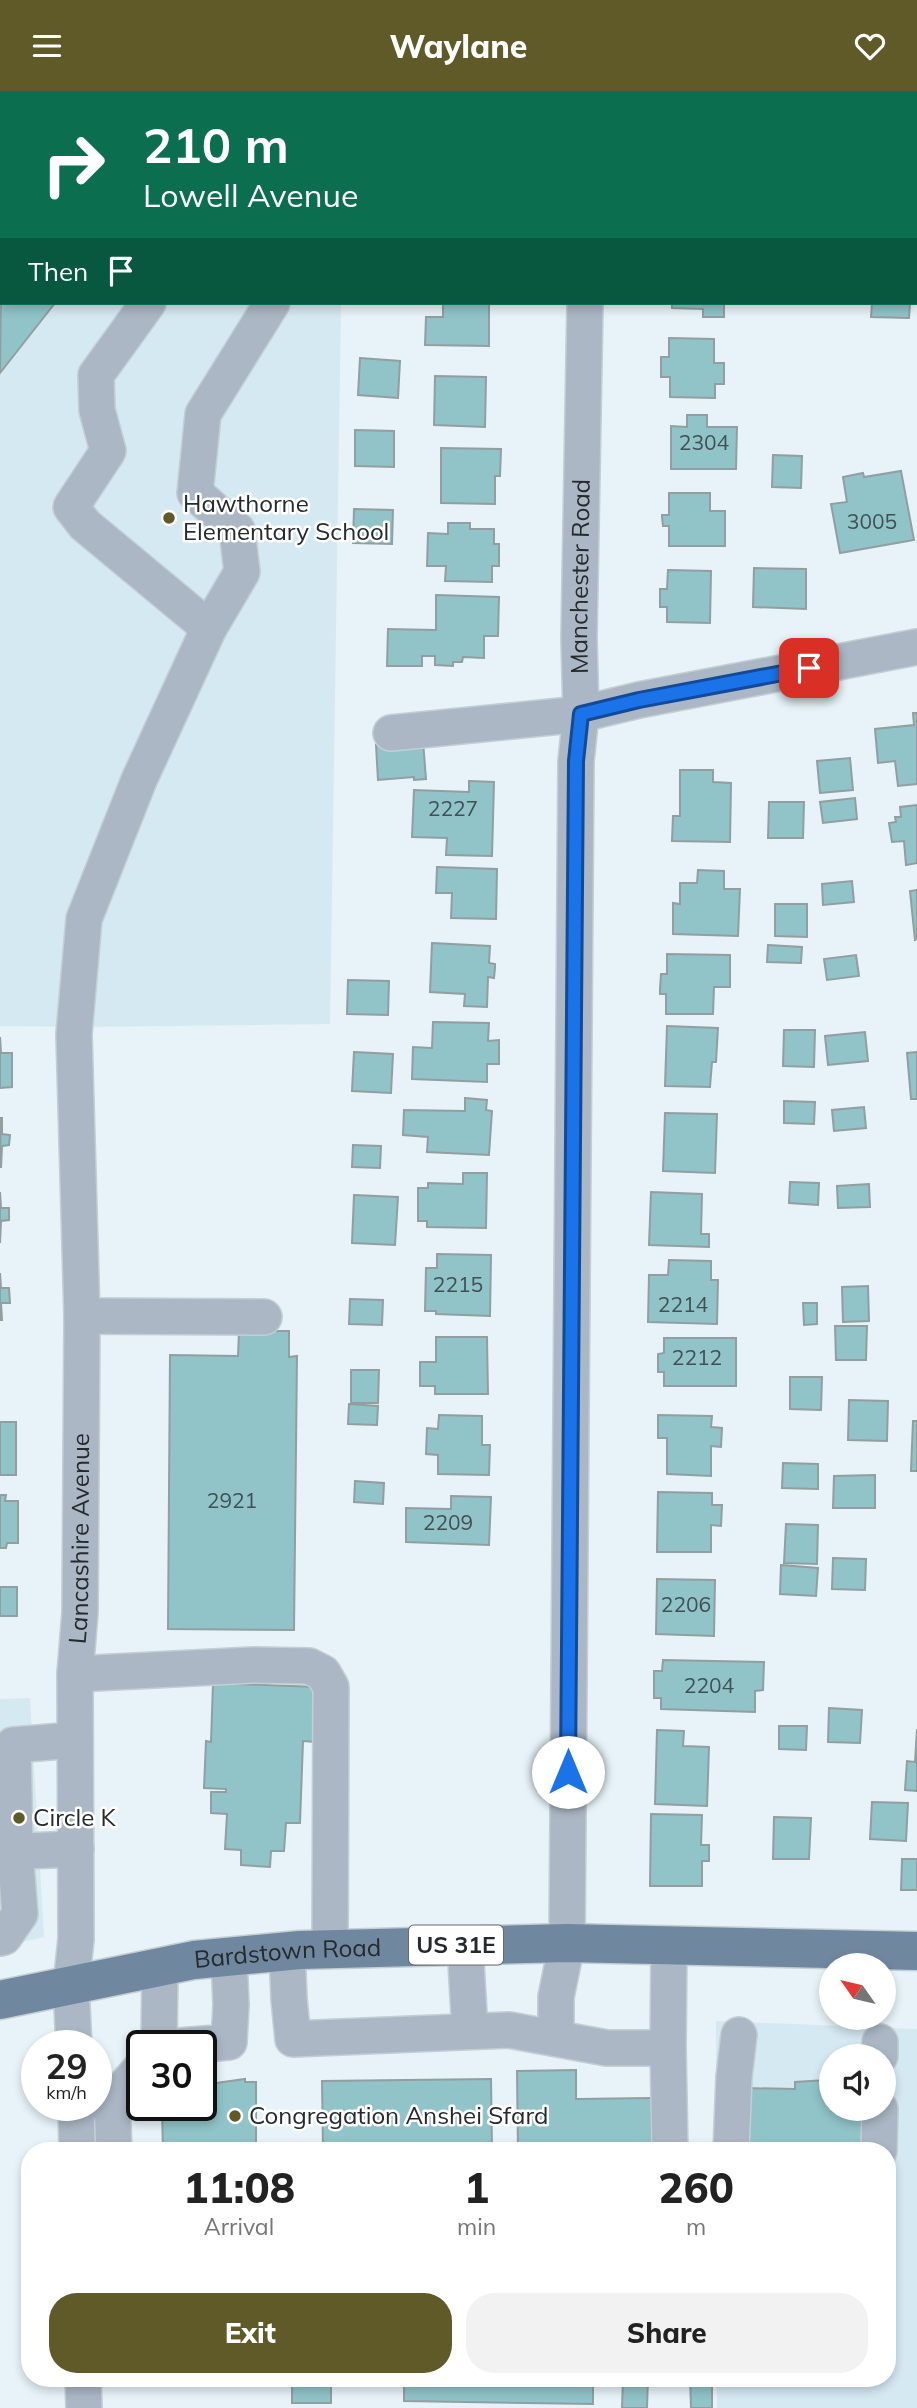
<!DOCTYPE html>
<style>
body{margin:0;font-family:Mulish,sans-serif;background:#f2f2f2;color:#222;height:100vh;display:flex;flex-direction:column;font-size:26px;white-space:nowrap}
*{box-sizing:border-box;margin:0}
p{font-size:23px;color:#767676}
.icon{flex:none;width:38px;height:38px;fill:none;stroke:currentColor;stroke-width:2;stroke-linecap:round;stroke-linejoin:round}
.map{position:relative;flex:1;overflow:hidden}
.sheet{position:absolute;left:21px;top:2051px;width:875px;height:245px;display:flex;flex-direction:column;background:#fff;border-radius:28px;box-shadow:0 4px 10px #0003}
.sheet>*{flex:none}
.banner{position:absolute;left:0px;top:0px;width:917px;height:214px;box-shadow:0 4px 10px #0003;background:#0b6e4f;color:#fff;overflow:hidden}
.needle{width:46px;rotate:304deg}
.tools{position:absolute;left:819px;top:1862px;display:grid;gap:14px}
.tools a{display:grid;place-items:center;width:77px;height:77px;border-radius:50%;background:#fff;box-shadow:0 4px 10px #0003;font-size:35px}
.speed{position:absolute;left:21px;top:1939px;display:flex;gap:14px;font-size:35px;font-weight:700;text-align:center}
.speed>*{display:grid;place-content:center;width:91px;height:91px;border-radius:50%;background:#fff;box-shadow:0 4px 10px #0003;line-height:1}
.speed small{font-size:18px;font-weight:400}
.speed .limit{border:4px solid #111;border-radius:10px;background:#fff;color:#111}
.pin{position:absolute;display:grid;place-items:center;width:60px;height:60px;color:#fff;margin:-30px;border-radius:14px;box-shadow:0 4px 10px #0006}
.me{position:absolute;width:77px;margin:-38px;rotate:0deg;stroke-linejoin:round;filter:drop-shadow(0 0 5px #0008)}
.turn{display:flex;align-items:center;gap:24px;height:147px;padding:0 28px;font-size:32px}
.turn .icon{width:91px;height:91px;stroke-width:2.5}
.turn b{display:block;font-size:49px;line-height:60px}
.then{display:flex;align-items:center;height:66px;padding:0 28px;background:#0003;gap:14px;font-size:26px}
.eta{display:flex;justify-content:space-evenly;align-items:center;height:119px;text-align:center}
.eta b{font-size:42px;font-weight:800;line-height:49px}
.cta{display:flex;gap:14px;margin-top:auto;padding:14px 28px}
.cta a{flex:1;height:80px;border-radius:28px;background:#5f5a27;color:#fff;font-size:28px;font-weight:800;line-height:80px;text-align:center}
.cta a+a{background:#f2f2f2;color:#222}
header{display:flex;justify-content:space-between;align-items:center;height:91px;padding:0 28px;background:#5f5a27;color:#fff;font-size:32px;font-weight:800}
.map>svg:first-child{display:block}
</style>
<header><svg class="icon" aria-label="menu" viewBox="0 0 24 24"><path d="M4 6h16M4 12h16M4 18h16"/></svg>Waylane<svg class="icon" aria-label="heart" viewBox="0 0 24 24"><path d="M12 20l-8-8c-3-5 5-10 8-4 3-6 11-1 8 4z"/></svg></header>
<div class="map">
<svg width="917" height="2317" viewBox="0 0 917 2317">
<rect width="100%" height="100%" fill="#e7f3f8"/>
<!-- built -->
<path fill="#d5e9f2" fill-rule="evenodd" d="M0 0H344L2 2V212H341L330 933 86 936 0 935Z
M30 1607 44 1846 0 1856V1608Z
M716 1930 917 1938V2317H717V2287H887V2060H716ZM831 1965H884V2018H831Z"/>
<!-- building -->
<path fill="#90c4c8" stroke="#929e9f" stroke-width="2" d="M101 0H283L100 2Z
M2 126V212H55L0 282Z
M443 212H489V255L425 254 426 226H443Z
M672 212H724V226H703V218L672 217Z
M872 212H910L909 227 871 226Z
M669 247 714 248V272H724V293H715V307L670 306V286H661V266H669Z
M360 267 400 270 398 307 358 304Z
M435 285 486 286 485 336 434 334Z
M687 324H707V336H737L736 378H671V335L687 336Z
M355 339 394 340V376L355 375Z
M441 357 501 358 500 385H495V413L441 412Z
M773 364 802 365 801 397 772 396Z
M901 380 914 449 840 462 831 413 847 411 843 386 863 382 864 386Z
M669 402H710V420H725V455H669V435H663L662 426V424H669Z
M354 418 393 419 392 453 353 452Z
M448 432H470V438H494V453H499V475H492V491L445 490 446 475H427L428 442 448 443Z
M754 477 806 478V518L753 516Z
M668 479 711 480 710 532 667 531V516H660V498H667Z
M436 504 499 506 498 545H484V567L463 566 462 571H453V575L435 574V565H422V575H387L388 538 436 539Z
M913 622H917V693L898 695 895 670 878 672 875 638 914 634Z
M423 650 426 688 414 689V686L378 689 376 654Z
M850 667 853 699 820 702 817 670Z
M680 679H713V691L731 692 730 751 672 750 673 725H680Z
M469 690 494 691 492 765 446 764 447 747 412 746 414 699 469 701Z
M855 707 857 728 823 732 820 711Z
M769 711H804L803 747H768Z
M917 714V772L906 774 904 750 892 751 889 732 896 731 895 726H901L900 716Z
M437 776 497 778 496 828 451 827 452 802H436Z
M698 779 724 780V798H740L738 845 673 843V812L680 813V792H697Z
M852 790 854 811 823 814 822 793Z
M917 799V848L915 849 910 800Z
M775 813H807V846L775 845Z
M432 852 490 855 489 872 495 873V877L494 887 488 886 487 916 464 915 465 903 430 901Z
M768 854 802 856 801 872 767 871Z
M667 863 730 864V896H714L713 923H666V903H660V898L661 883H667Z
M856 864 859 885 827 889 824 868Z
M348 889 389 890 388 924 347 923Z
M433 931 489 932 488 950 499 949V973H487V991L412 988 413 956 432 957Z
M667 935 718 937 716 971H712L710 996 665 995Z
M784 939H815L814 976 783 975Z
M865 941 868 970 828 974 825 945Z
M0 946 1 962H12V996L0 997Z
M354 961 393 963 391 1002 352 1000Z
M917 961V1008H911L907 962Z
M465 1007 487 1009 486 1019 492 1020 489 1064 427 1061 428 1046 403 1044 404 1019 465 1020Z
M784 1010 815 1011 814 1033 784 1032Z
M864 1016 866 1037 834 1040 832 1019Z
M665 1022 717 1023 715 1082 663 1080Z
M0 1027H2V1043L10 1044 9 1054 2 1055 1 1077Z
M353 1054 381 1055 380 1077 352 1076Z
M463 1082H487L486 1137 427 1136V1130H418V1097H428V1092L463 1093Z
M790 1091 819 1092 818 1114 789 1112Z
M869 1093 870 1116 838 1117 837 1095Z
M0 1101 1 1117H9V1129L1 1130 0 1152Z
M651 1101 702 1103 701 1143H709V1156L649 1154Z
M354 1104 398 1106 395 1154 352 1152Z
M437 1163 491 1164 490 1225 436 1223V1220H425L426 1177H437Z
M669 1169 711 1170V1189H718L717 1233 648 1231 649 1184H668Z
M0 1182 1 1197H9L10 1212H1L2 1229H0Z
M868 1195 869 1230 843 1231 842 1196Z
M350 1208 383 1209 382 1234 349 1233Z
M803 1212H817V1233L804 1234Z
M835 1235H867L866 1269H836Z
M239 1240H289V1266L297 1265 294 1539 168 1538 170 1264 238 1265Z
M436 1246H487L488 1303H435V1295H420V1271H436Z
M664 1247H736V1295H664V1281H658V1263L664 1262Z
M351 1279H379L378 1312H351Z
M790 1286H822L821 1319 790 1318Z
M849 1309 888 1310 887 1350 848 1349Z
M349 1313 378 1315 377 1334 348 1333Z
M439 1324 482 1325V1354H490L489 1384 438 1383V1364L426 1363 427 1337 438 1338Z
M658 1324 712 1325 711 1336 722 1337 721 1356 711 1355V1385L667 1383V1347H658Z
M913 1330H917V1380H911Z
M0 1331H16V1384H0Z
M783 1372 818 1373V1398L782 1397Z
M875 1384V1417H833L834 1385Z
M355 1390 384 1392 383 1413 354 1411Z
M658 1401 712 1402V1414H722L721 1435 711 1434V1461H657Z
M0 1404H6L5 1410H18V1452H7L6 1457H0Z
M451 1405 491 1406 489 1454 406 1451V1417L451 1418Z
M786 1433 818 1434 817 1473 784 1472Z
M833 1467 866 1468 865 1499 832 1498Z
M781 1474 818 1477 816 1505 780 1503Z
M657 1488 715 1489 714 1545 656 1543Z
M0 1496H17V1525H0Z
M663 1569 764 1571 763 1599 755 1600V1621L661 1618V1607H654V1580H662Z
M213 1592 317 1596 315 1651 303 1650 300 1732H286L284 1760H271L270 1776 241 1774V1759L225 1758 227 1723 211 1722V1701H226V1698L204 1697 206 1650 211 1651Z
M829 1617 862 1619 860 1652 828 1651Z
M779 1635H807L806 1659 779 1658Z
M917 1638V1700L905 1699 907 1670 915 1671Z
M657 1639 684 1640 683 1655 709 1656 707 1715 655 1713Z
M872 1711 908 1712 906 1750 870 1748Z
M651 1723 702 1724 701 1754H709V1770H702V1795H650Z
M774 1726 811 1727 809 1768H773Z
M902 1768H917V1799H901Z
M576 1979V2008L651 2007 652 2060H518L517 1980Z
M245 1988V1991H256V2060H163L162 2018 164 2014H201V1994Z
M491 1988 492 2060H323L322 1990Z
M827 1989 831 1990V2018H866L867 2060H735L744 1997 795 1998V1991Z
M292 2287H331V2312H292Z
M404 2287H593V2313L404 2310Z
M623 2287H648L647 2317H622Z
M690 2287H712V2317H691Z"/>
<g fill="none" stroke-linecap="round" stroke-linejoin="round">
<!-- minor casing -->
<g stroke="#c4cfd3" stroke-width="38">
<g id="minor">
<path d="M300 0 301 2"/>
<path d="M588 2V0"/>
<path d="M148 212 96 284 97 319 108 360 71 416 85 434 209 537"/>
<path d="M391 642 581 623 639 609 917 556"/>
<path d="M82 1225 264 1226"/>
<path d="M75 1583 253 1574 309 1575 323 1582 331 1596 330 1858"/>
<path d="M0 1761 76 1758"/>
<path d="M0 1847 4 1846 20 1823 15 1761 13 1654 75 1649"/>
<path d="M465 1854 470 1940"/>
<path d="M287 1860 289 1908 293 1948 509 1939 607 1957H668L669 1855"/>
<path id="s1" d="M556 1947V1906L567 1852 576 670 581 623 579 547 585 212"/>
<path id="s2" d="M74 1955 71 1895 76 1848 75 1583 80 1521 82 1225 74 943 84 828 139 689 209 537 242 481 237 439 195 402 203 323 272 212"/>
<path d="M159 1955 160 1876"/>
<path d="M179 1955 229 1951 231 1914 229 1866"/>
<path d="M668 1957 670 2060"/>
<path d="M880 1965V1951"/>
<path d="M96 2010H112L142 1976"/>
<path d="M112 2010 114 2060"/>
<path d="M76 2014 77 2060"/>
<path d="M731 2060 734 1986 739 1944"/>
<path d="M879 2060 880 2018"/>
<path d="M83 2287 84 2317"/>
</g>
</g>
<!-- major casing -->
<g stroke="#c4cfd3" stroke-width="41">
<g id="major">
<path id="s3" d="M0 1909 194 1869 300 1859 567 1852 917 1860"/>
</g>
</g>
<!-- minor -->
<use href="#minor" stroke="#abb7c5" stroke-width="35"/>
<!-- major -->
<use href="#major" stroke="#7087a0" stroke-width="38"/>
</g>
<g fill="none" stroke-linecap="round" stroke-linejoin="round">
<!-- route casing -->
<g stroke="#114b97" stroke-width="18">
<path id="route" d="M568 1681 576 670 581 623 639 609 809 577"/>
</g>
<!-- route -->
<use href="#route" stroke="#1a73e8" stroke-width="12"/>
</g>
<!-- markers -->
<g fill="#5f5a27" stroke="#fff" stroke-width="2.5">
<circle cx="169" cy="427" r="7"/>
<circle cx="19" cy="1727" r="7"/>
<circle cx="235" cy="2025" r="7"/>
</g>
<g text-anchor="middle" stroke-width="5" stroke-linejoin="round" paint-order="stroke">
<!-- number labels -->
<g font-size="21" fill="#405053">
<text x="704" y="359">2304</text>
<text x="872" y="438">3005</text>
<text x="453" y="725">2227</text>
<text x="458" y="1201">2215</text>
<text x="683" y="1221">2214</text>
<text x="697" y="1274">2212</text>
<text x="232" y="1417">2921</text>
<text x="448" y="1439">2209</text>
<text x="686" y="1521">2206</text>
<text x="709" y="1602">2204</text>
</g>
<!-- shield labels -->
<rect fill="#fff" stroke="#666a6b" stroke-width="2" x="409" y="1834.5" width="94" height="39" rx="5"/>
<g font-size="23" font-weight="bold" fill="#252a2c">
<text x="456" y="1862">US 31E</text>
</g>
<!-- poi labels -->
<g font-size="24" fill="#252a2c" stroke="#fff" text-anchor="start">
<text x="183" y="421">Hawthorne<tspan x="183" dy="28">Elementary School</tspan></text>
<text x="33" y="1735">Circle K</text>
<text x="249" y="2033">Congregation Anshei Sfard</text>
</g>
<!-- street labels -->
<g font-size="24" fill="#252a2c" stroke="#fff">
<text dy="8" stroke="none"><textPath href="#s1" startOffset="1463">Manchester Road</textPath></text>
<text dy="8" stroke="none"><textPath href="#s2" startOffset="508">Lancashire Avenue</textPath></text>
<text dy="8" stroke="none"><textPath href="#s3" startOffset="292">Bardstown Road</textPath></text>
</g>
</g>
</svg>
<div class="tools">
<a><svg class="needle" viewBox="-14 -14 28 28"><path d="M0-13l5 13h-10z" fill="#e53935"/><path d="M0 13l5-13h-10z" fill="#767676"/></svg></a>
<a><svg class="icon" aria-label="sound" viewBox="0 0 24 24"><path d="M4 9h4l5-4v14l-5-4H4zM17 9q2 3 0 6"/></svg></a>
</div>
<div class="speed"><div>29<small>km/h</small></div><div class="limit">30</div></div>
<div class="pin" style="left:809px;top:577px;background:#d93025"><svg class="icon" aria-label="arrive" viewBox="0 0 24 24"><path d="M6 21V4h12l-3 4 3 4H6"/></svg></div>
<svg class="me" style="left:568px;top:1681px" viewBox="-20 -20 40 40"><circle r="19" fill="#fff"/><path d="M0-13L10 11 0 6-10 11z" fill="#1a73e8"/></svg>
<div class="banner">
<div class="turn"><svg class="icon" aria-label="right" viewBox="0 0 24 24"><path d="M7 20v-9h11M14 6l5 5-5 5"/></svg><div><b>210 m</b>Lowell Avenue</div></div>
<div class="then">Then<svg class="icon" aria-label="arrive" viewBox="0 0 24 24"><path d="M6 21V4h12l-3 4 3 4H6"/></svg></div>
</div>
<section class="sheet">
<div class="eta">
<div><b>11:08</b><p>Arrival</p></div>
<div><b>1</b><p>min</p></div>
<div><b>260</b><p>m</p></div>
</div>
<div class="cta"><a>Exit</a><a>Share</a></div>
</section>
</div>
